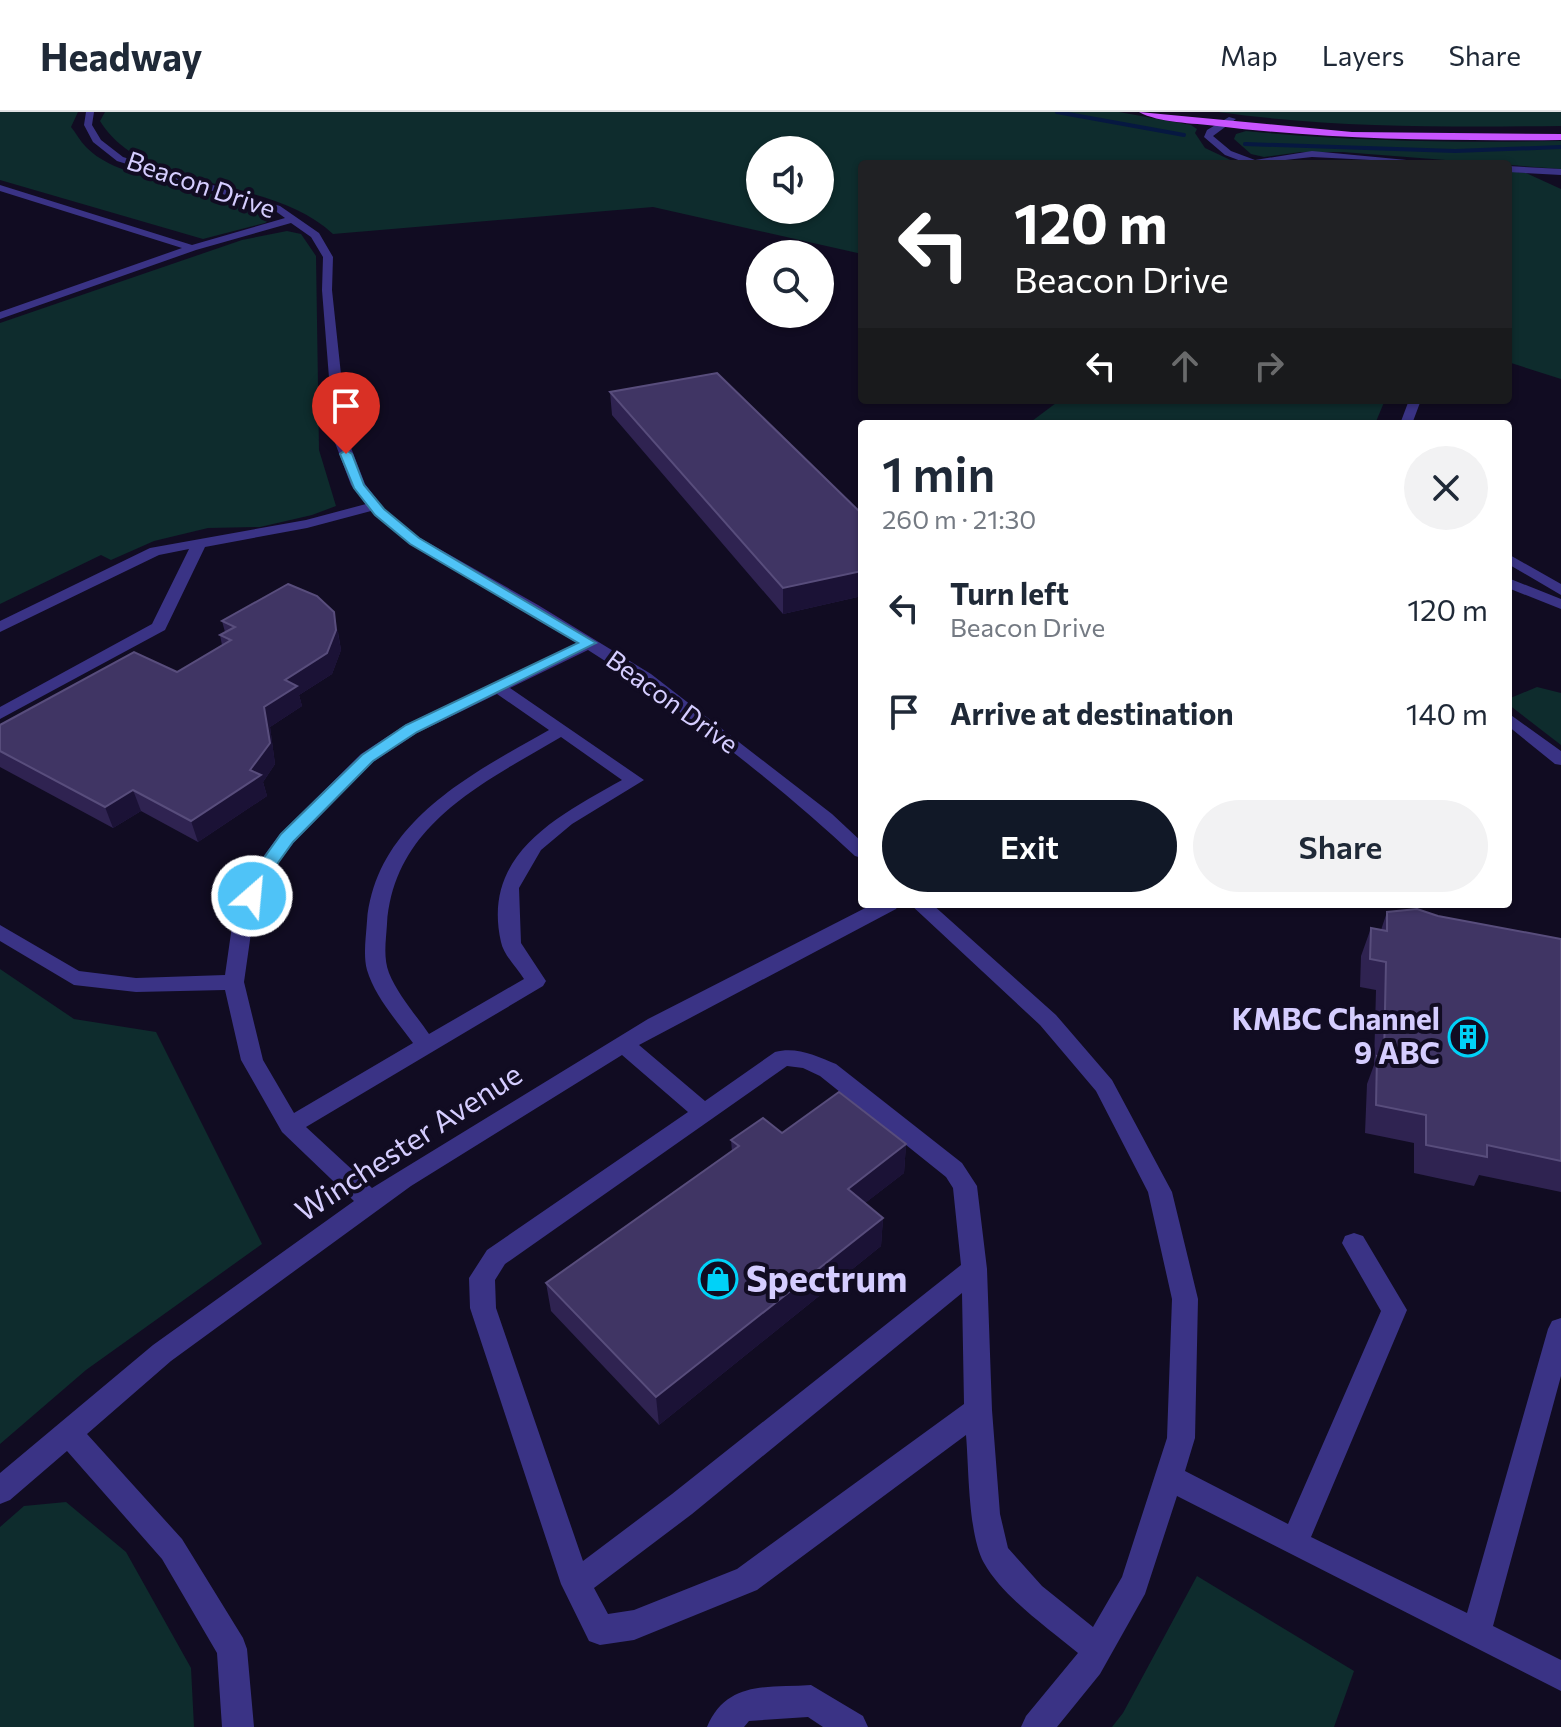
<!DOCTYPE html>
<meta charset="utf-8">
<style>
body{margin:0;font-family:Commissioner,sans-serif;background:#f2f2f3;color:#1f2937;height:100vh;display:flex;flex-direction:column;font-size:30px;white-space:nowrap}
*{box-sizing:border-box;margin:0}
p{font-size:26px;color:#747a83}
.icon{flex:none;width:44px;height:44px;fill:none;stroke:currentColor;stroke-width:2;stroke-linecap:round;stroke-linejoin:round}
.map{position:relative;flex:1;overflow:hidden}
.panel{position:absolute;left:858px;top:308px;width:654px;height:488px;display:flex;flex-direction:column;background:#fff;border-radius:8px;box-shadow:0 2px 6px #0004}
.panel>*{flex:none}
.guide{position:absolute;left:858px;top:48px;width:654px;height:244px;border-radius:8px;box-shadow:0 2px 6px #0004;background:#202124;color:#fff;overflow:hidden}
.buttons{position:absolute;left:746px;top:24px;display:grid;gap:16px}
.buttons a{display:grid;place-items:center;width:88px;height:88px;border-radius:50%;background:#fff;box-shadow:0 2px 6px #0004;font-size:40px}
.pin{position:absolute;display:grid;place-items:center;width:68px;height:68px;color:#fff;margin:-82px -34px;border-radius:50% 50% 50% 0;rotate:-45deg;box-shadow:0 0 8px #0007}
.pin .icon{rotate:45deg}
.me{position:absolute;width:88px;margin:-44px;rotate:27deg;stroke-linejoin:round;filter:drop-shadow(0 0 6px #0008)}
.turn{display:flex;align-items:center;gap:28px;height:168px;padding:0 24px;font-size:36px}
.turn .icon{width:104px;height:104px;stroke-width:2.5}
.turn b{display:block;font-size:56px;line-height:68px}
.lanes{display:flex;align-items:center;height:76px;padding:0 24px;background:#0003;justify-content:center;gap:40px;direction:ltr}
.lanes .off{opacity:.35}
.round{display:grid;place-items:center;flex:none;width:84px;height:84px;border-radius:42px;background:#f2f2f3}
.overview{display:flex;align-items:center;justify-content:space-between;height:136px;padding:0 24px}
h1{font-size:48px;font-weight:600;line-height:60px}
.primary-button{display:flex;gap:16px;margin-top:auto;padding:16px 24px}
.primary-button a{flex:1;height:92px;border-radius:48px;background:#111827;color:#fff;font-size:32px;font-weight:600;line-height:92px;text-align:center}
.primary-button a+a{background:#f2f2f3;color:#1f2937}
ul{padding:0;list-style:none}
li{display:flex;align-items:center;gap:24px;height:104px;padding:0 24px}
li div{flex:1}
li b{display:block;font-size:30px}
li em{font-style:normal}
header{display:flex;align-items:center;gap:48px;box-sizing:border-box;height:112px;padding:0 40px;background:#fff;border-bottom:2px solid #e0e1e3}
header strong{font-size:38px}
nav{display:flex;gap:44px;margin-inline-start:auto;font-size:28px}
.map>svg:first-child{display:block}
</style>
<header>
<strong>Headway</strong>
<nav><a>Map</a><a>Layers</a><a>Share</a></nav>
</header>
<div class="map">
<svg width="1561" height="1615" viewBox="0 0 1561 1615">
<rect width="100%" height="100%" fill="#110c22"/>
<!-- green -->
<path fill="#0e2c2d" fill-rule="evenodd" d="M0 0H78L71 15C76 21 80 29 86 35 122 73 223 74 272 105L265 111 203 127 0 68Z
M105 0H1119L1191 13 1197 17 1195 21 1205 36 1239 52H862V142L653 95 333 122C268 62 145 82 100 9ZM760 38H820V98H760Z
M1218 0H1561V14C1446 15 1333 16 1218 0Z
M1246 19C1352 29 1455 31 1561 29V57L1342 40H1301L1264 45 1251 42 1234 27 1236 22Z
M1508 59 1526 61 1561 77V267L1508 250Z
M287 119 301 122 316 144 319 338 336 394 312 403 260 415 208 416 154 429 111 448 101 443 0 492V211L242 128Z
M1060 288H1385L1375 312H1028Z
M1537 575 1561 581V633L1508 592V587Z
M0 857 74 907 156 920 262 1132 86 1258 0 1332Z
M66 1390 126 1440 191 1556 194 1615H0V1415L24 1394Z
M1197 1464 1354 1559 1334 1615H1112L1123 1601Z"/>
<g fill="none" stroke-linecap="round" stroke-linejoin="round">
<!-- stream -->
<path stroke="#061841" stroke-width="4" d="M1057 0 1184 23
M1245 32 1455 39 1561 35"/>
<!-- minor -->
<path fill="#3a3385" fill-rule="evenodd" d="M86 0H94L92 13 101 28 123 45 280 94 319 121 333 145 332 178 348 328 365 372 384 397 420 426 538 493 651 562 832 702 862 730V746L855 744C777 671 679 595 588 538L510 576 644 668 572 712 541 738 519 776 521 831 546 869 543 874 306 1015 372 1076 648 907 873 792H899L896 797 639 933 705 989 775 940C796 934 817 944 836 952L962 1051 977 1074 987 1157 992 1298 1000 1402 1008 1436 1042 1474 1093 1515 1122 1465 1167 1326 1172 1187 1148 1080 1096 979 1040 913 910 792H932L1056 903 1112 968 1172 1080 1198 1187 1195 1326 1185 1359 1288 1412 1381 1199 1342 1131 1345 1124 1354 1121 1363 1124 1407 1198 1311 1425 1467 1501 1548 1217 1552 1209 1561 1206V1264L1493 1514 1561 1548V1579L1177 1384 1145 1482 1100 1562 1057 1615H1021L1026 1604 1078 1541C1048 1516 1003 1485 984 1451 968 1422 969 1357 966 1323L757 1478 634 1528 600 1533 589 1529 561 1472 470 1196 469 1166 487 1138 688 1000 622 943 411 1074 171 1249 87 1322 182 1427 243 1526 247 1537 254 1615H222L217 1541 162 1447 67 1339 10 1388 0 1392V1361L153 1233 354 1089 282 1020 241 948 225 878 136 880 74 873 0 829V813L79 859 136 866 225 863 233 807 251 761 280 722 361 642 405 613 577 531 410 432 371 399 307 416 205 435 165 518 0 607V595L152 512 189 437 159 443 0 520V509L150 436 306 408 366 392 351 373 334 328 322 178 323 145 311 125 291 111 196 138 0 207V200L182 136 0 79V73L192 133 285 106 274 98 117 49 93 30 84 13ZM497 582 549 618C471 662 376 710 367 809 366 825 363 843 367 858 375 885 397 909 413 931L294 1001 263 948 244 870 253 807 270 762 294 730 373 650 417 621ZM561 625 622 668C558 704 481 742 501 830 503 842 517 856 524 867L429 922C416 903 398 883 389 861 383 846 386 828 387 812 394 712 483 671 561 625ZM787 954 803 956 820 964 946 1065 953 1076 961 1153 672 1382 583 1449 496 1196 495 1168 505 1152ZM962 1181 964 1292 737 1457 634 1498 608 1502 594 1476 692 1402Z
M1229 5 1236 7 1213 24 1231 39 1255 48 1312 39 1449 52 1312 45 1249 52 1225 43 1204 25 1207 18Z
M1508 54 1561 57V63L1508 60Z
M1409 288H1421L1412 312H1400Z
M1508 442 1561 472V483L1508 452Z
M1508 466 1561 487V497L1508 476Z
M1508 601 1561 639V653L1555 652 1508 614Z
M811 1573 863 1604 868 1615H823L808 1605 749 1609 744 1615H707C727 1568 768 1576 811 1573Z"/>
<!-- major -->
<path fill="#c854ff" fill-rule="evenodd" d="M1139 0 1352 20 1561 22V28C1446 29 1331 28 1217 14 1193 11 1159 11 1139 0Z"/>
</g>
<!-- wall -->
<path fill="#2f2351" d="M610 280 862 402V484L783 502 612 303Z
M222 509 338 520 341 538 332 562 299 583 302 594 270 615 275 652 263 670 267 684 198 730 141 699 113 716 0 655V613L177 560 222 533 220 523 225 520Z
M1387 800 1438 804 1561 827V1080L1479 1063 1474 1074 1414 1061V1031L1365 1021 1367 972 1374 953 1376 878 1360 875 1361 844 1371 816 1381 818Z
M782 1021 906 1032 904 1061 865 1091 883 1106 881 1134 659 1313 551 1199 546 1171 732 1040 731 1028Z"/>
<!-- shaded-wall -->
<path fill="#1b1236" d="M862 459V484L783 502V476Z
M334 500 341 538 332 562 299 583 302 594 270 615 275 652 263 670 267 684 198 730 191 709 250 658 264 595 285 568Z
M133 678 141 699 113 716 105 695Z
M906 1032 904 1061 847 1105 848 1077Z
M883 1106 881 1134 659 1313 656 1285Z"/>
<!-- building -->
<path fill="#403564" stroke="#584d7c" stroke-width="2" d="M717 261 862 402V459L783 476 610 280Z
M288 472 317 484 334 500 336 518 327 541 285 568 297 574 264 595 270 631 250 658 261 663 191 709 133 678 105 695 0 639V613L134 540 177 560 231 528 220 523 235 515 222 509Z
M1417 797 1438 804 1561 827V1049L1487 1033V1045L1426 1033V1003L1376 993 1377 944 1384 945 1386 850 1370 847 1371 816 1387 819V800Z
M839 980 906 1032 848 1077 883 1106 656 1285 546 1171 739 1034 731 1028 763 1006 782 1021Z"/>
<!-- route -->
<path fill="#4fc3f7" stroke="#337fa1" stroke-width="2" d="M346 338 352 342 364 373 384 397 419 426 596 531 417 620 373 649 293 730 270 762 259 788 252 790 243 784 253 761 281 722 362 643 406 613 578 531 410 432 375 403 354 376 340 342Z"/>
<!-- icons -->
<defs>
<g id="building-ring" transform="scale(2)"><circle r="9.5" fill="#110c22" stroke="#00d2f8" stroke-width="1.5"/><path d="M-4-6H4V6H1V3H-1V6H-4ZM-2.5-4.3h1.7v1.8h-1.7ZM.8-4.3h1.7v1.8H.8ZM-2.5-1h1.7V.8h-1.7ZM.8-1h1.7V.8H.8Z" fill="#00d2f8"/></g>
<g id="shop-ring" transform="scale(2)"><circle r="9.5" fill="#110c22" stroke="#00d2f8" stroke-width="1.5"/><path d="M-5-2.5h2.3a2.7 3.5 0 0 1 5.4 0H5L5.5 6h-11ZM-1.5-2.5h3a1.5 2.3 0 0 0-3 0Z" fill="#00d2f8"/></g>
</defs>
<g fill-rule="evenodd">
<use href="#building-ring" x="1468" y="925"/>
<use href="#shop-ring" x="718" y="1167"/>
</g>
<g text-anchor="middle" stroke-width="8" stroke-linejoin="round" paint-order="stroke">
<!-- far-street labels -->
<g font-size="26" fill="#d5cdff" stroke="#110c22">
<text transform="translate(201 73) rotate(19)" y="9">Beacon Drive</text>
<text transform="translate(672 590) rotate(36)" y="9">Beacon Drive</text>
</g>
<!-- poi labels -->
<g font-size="30" font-weight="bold" fill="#d5cdff" stroke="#110c22" text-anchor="end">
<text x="1440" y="918">KMBC Channel<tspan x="1440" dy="34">9 ABC</tspan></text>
</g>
<!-- street labels -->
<g font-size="30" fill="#d5cdff" stroke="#110c22">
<text transform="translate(409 1031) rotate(-33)" y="10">Winchester Avenue</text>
</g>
<!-- near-poi labels -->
<g font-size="36" font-weight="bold" fill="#d5cdff" stroke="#110c22" text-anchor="start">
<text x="746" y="1180">Spectrum</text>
</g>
</g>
</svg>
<div class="buttons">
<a><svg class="icon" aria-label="sound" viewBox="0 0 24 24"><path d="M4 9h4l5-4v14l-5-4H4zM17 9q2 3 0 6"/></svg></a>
<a><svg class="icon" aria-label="search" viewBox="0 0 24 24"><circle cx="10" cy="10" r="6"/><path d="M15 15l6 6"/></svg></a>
</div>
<div class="pin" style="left:346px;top:342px;background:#d93025"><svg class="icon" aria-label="arrive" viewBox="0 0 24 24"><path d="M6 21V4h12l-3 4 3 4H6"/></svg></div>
<svg class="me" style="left:252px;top:784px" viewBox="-20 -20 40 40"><circle r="17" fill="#4fc3f7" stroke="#fff" stroke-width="3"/><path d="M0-11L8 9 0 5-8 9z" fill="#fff"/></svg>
<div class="guide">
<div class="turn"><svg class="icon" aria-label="left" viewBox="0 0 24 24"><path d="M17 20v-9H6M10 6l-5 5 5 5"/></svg><div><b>120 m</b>Beacon Drive</div></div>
<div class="lanes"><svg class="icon" aria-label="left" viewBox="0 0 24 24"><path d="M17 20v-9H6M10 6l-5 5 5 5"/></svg><svg class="icon off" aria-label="ahead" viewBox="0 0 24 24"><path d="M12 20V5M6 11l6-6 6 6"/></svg><svg class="icon off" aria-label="right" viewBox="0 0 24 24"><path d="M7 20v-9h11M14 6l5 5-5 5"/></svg></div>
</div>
<section class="panel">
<div class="overview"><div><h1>1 min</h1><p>260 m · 21:30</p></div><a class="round"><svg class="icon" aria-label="close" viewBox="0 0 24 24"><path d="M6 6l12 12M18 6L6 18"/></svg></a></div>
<ul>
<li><svg class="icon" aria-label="left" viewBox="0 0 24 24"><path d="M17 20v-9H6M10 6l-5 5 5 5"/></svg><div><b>Turn left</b><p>Beacon Drive</p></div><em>120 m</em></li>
<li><svg class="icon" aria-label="arrive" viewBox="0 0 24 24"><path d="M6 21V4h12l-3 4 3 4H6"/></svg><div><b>Arrive at destination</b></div><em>140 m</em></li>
</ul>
<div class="primary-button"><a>Exit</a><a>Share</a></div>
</section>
</div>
